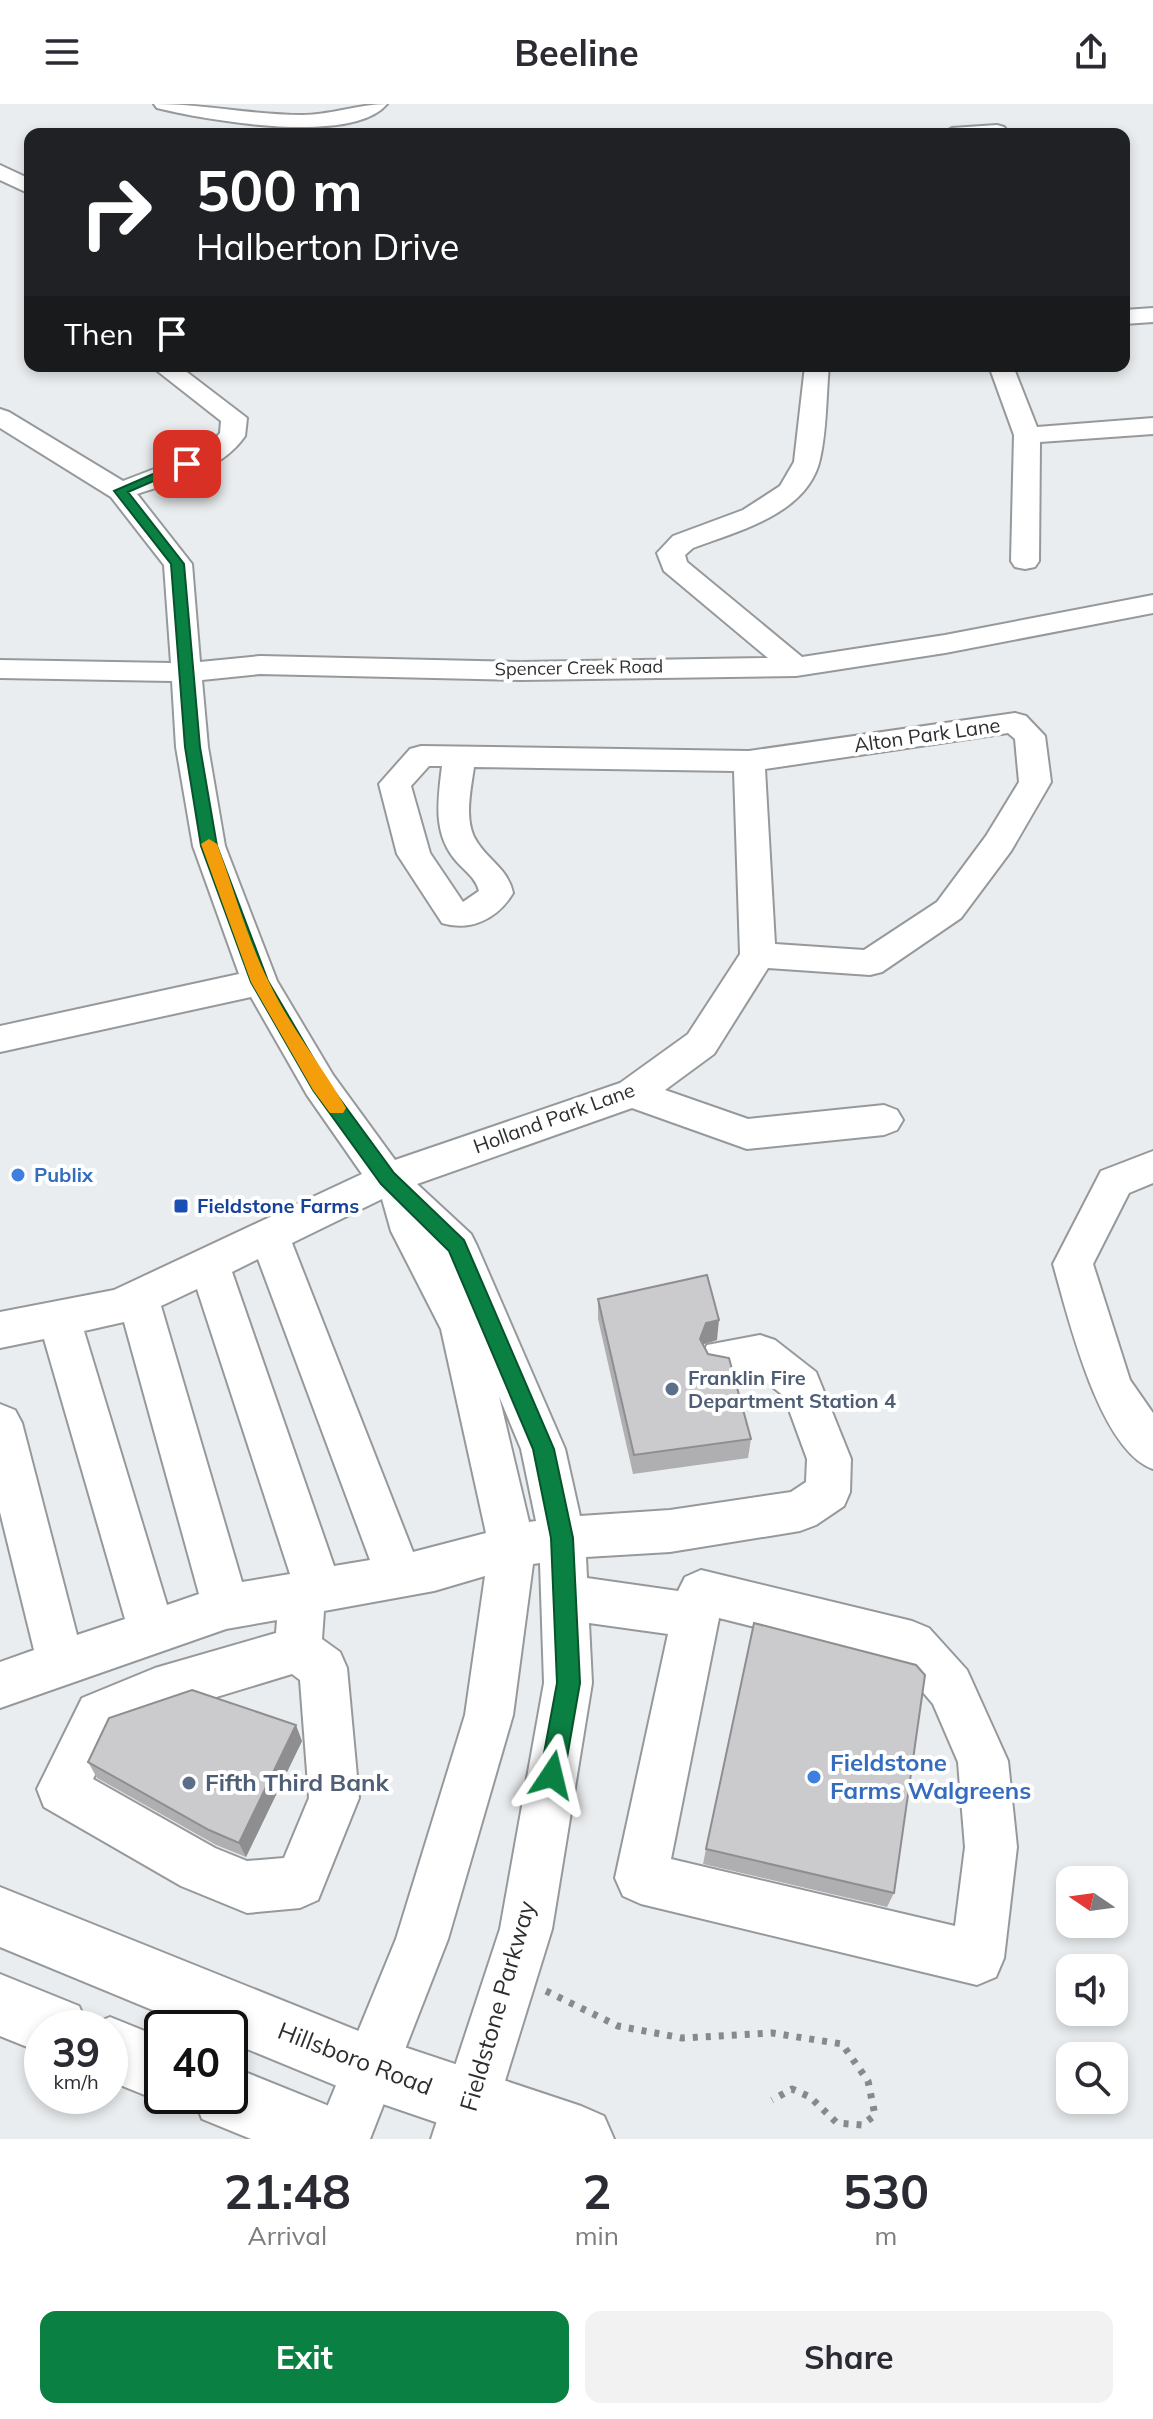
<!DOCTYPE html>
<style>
body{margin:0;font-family:Mulish,sans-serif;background:#f2f2f3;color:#2b2b33;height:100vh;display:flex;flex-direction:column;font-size:30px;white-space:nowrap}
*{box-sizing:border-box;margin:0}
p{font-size:26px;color:#7c7c81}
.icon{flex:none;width:44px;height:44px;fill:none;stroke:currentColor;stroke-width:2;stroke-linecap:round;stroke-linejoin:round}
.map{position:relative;height:2035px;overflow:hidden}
.drawer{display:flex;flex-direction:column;background:#fff;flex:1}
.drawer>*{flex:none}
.top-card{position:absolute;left:24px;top:24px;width:1106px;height:244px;border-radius:16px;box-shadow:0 4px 12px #0003;background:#202124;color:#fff;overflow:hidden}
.needle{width:52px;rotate:283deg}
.controls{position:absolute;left:1056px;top:1762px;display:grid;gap:16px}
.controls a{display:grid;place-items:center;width:72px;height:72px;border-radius:16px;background:#fff;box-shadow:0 4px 12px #0003;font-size:40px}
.speed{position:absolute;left:24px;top:1906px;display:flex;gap:16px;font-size:40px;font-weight:700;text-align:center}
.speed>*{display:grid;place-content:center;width:104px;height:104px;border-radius:50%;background:#fff;box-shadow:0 4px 12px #0003;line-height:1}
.speed small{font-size:20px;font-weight:400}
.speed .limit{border:4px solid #111;border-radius:12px;background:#fff;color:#111}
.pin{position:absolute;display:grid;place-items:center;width:68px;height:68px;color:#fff;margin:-34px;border-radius:16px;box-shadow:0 4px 12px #0006}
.me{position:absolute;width:88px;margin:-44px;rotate:10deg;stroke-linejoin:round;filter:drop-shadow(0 0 6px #0008)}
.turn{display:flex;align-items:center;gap:28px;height:168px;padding:0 40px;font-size:36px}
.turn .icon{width:104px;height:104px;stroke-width:2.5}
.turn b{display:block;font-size:56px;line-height:68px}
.then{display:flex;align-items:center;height:76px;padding:0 40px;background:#0003;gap:16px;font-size:30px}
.eta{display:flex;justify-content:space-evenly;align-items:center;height:136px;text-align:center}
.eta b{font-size:48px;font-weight:700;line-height:56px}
.cta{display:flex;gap:16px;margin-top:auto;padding:16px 40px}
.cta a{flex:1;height:92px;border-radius:16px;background:#0b8043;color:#fff;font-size:32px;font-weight:700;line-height:92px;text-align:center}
.cta a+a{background:#f2f2f3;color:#2b2b33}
header{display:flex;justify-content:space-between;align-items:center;height:104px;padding:0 40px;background:#fff;font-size:36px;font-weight:700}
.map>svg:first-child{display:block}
</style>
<header><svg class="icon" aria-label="menu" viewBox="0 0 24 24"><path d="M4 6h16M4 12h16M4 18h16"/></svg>Beeline<svg class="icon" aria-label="share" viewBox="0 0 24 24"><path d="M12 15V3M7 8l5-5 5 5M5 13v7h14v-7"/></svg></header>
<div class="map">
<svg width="1153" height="2035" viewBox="0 0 1153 2035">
<rect width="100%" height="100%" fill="#eaedef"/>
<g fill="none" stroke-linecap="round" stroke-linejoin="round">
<!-- minor casing -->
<g stroke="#96999b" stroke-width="4">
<path id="minor" d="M154 0C204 0 252 11 302 11 332 11 358 0 387 0 352 42 205 16 157 4Z
M997 21 1004 23 1007 27 1005 30H942L952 24Z
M0 61 30 75V90L0 76Z
M1153 204V218L1124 220V206Z
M151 262H179L247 314 245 332C222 366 173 378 137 390L192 460 200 558 260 552 521 558 768 554 664 467 657 449 673 432 743 406 780 382 794 358 805 262H829C826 292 827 325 820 355 808 410 738 427 693 444L685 451 687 458 802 553 945 531 1153 491V509L945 549 796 572 521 576 260 570 202 576 208 643 225 742 277 877 333 971 395 1056 620 979 688 930 740 850 734 667 474 663C471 685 463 718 477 738 489 757 508 765 513 789 498 814 471 828 442 819L397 750 379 680 410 645 421 642 749 647 1015 609 1026 612 1045 632 1051 678 1011 747 961 814 882 868 870 871 768 864 714 950 665 986 748 1015 884 1001 897 1006 903 1016 897 1026 884 1031 747 1045 632 1004 417 1080 471 1130 477 1142 565 1345 580 1412 670 1406 791 1388 806 1378 807 1355 784 1292 753 1268 722 1272 707 1267 701 1254 707 1241 760 1231 775 1236 816 1268 851 1355 850 1388 844 1402 816 1421 800 1427 670 1448 586 1453 587 1474 678 1487 685 1473 701 1466 912 1517 929 1524 967 1566 1008 1657 1017 1743 1004 1854 996 1873 977 1881 641 1800 623 1792 615 1774 668 1530 589 1519 592 1579 552 1825 487 2035H431L500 1825 544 1579 540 1459 533 1460 513 1611 448 1835 370 2035H314L396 1835 465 1611 485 1472 434 1487 324 1507 322 1535 340 1548 347 1564 359 1694 318 1796 300 1804 247 1809 181 1782 44 1703 37 1685 82 1594 155 1564 276 1529 277 1516 226 1525 0 1604V1558L34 1546 0 1408V1300L15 1306 22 1319 77 1531 125 1515 44 1235 0 1244V1208L114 1186 362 1070 307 991 251 893 0 948V922L239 870 193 742 176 643 172 577 0 574V556L171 559 164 461 111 393 0 324V305L9 308 123 377 188 352 215 335 220 329 221 317ZM1008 629 1015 635 1019 678 986 732 937 798 864 846 775 840 765 665ZM429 662H442C438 696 432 730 457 758 465 767 476 774 479 787L463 798 430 749 411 682ZM382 1095 391 1127 441 1225 486 1429 413 1448 292 1139ZM258 1155 370 1456 334 1462 232 1168ZM197 1185 290 1470 242 1478 161 1202ZM124 1218 199 1490 167 1501 84 1227ZM499 1292 521 1345 536 1417 529 1418ZM719 1514 898 1559 933 1600 958 1658 965 1743 955 1822 671 1755ZM292 1570 300 1576 309 1694 284 1754 247 1757 215 1744 93 1675 116 1628 157 1611Z
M989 262H1013L1037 323 1153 314V330L1040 338 1039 457 1035 463 1025 465 1015 463 1011 457 1014 331Z
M1153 1047V1079L1129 1089 1093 1160 1130 1276 1153 1309V1365C1099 1346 1068 1212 1053 1160L1101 1067Z"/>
</g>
<!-- major casing -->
<g stroke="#96999b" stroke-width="4">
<path id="major" d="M0 1783 371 1932 581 2002 604 2012 614 2035H485L371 1996 230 1938V1924H196L0 1843Z
M0 1870 79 1902 88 1922 110 1913 162 1934V1992H176L162 1998 110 1977V1924H42V1949L0 1932Z
M230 1962 354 2012 364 2035H251L202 2015 193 1992H230Z"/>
</g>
<!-- path -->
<path stroke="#87898a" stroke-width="7" stroke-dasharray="5 8" stroke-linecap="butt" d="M546 1887 618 1922 682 1934 772 1929 842 1940 868 1977 875 2011 862 2021 837 2019 810 1993 792 1985 772 1996"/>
<!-- minor -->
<use href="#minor" fill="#fff" fill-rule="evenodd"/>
<!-- major -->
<use href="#major" fill="#fff" fill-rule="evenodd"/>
</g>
<!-- wall -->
<path fill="#afafb1" d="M598 1195 717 1236 704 1240V1241L751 1335 748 1354 633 1370 598 1215Z
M302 1637 246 1753 216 1741 97 1674 88 1658Z
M706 1745 894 1789 887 1803 703 1760Z"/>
<!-- shaded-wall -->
<path fill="#8e8e90" d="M719 1216 717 1236 704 1240 698 1255 700 1235 706 1219Z
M296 1621 302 1637 246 1753 239 1739Z"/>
<!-- building -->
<path fill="#cbcbce" stroke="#8e8e90" stroke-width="2" d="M707 1171 719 1216 706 1219 700 1235 708 1250 729 1254 751 1335 634 1351 598 1195Z
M754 1519 916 1561 925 1571 894 1789 706 1745Z
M192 1586 296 1621 239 1739 209 1726 88 1658 109 1614Z"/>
<!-- route -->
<path fill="#0b8043" stroke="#07532c" stroke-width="2" d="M183 357 193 360 128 388 184 460 200 643 217 742 268 877 326 976 394 1069 464 1136 554 1345 573 1434 580 1579 564 1671 561 1680 552 1683 544 1680 540 1671 557 1579 551 1434 533 1345 449 1147 381 1080 313 986 251 878 201 742 185 643 171 460 114 387Z"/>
<!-- slow -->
<path fill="#f59e0b" d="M209 735 217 740C234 785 247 835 269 878 290 923 322 962 346 1004L343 1009H330L313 986 251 878 201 740Z"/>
<!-- markers -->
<g fill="#3f7fe0" stroke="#fff" stroke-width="3">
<circle cx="18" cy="1071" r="8"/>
<circle cx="814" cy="1673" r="8"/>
</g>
<rect fill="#1a4fb4" stroke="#fff" stroke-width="3" x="173" y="1094" width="16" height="16" rx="4"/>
<g fill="#5c6f8a" stroke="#fff" stroke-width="3">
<circle cx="672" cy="1285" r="8"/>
<circle cx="189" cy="1679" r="8"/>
</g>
<g text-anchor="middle" stroke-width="8" stroke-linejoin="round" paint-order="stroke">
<!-- far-street labels -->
<g font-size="18" fill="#2d2e2f" stroke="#fff">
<text transform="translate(579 564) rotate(-1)" y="6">Spencer Creek Road</text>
</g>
<!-- street labels -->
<g font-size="20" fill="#2d2e2f" stroke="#fff">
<text transform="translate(927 631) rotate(-8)" y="7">Alton Park Lane</text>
<text transform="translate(554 1014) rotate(-20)" y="7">Holland Park Lane</text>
</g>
<!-- shop labels -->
<g font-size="20" font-weight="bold" fill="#366cbe" stroke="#fff" text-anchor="start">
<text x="34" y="1078">Publix</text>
</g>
<!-- transit labels -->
<g font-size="20" font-weight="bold" fill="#164399" stroke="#fff" text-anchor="start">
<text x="197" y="1109">Fieldstone Farms</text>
</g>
<!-- service labels -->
<g font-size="20" font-weight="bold" fill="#4e5e75" stroke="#fff" text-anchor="start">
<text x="688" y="1281">Franklin Fire<tspan x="688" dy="23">Department Station 4</tspan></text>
</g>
<!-- near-shop labels -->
<g font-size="24" font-weight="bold" fill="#366cbe" stroke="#fff" text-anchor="start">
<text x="830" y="1667">Fieldstone<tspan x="830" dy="28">Farms Walgreens</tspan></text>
</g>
<!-- near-service labels -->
<g font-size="24" font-weight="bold" fill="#4e5e75" stroke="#fff" text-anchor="start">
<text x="205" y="1687">Fifth Third Bank</text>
</g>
<!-- near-street labels -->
<g font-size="24" fill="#2d2e2f" stroke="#fff">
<text transform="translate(498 1902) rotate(-74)" y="8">Fieldstone Parkway</text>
<text transform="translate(355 1955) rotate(21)" y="8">Hillsboro Road</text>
</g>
</g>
</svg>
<div class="controls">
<a><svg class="needle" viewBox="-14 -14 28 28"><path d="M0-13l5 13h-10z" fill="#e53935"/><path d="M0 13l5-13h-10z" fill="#7c7c81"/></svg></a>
<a><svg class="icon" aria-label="sound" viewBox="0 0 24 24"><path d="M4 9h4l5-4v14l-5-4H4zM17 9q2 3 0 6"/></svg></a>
<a><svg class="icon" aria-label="search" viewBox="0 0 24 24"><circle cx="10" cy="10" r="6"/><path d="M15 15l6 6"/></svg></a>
</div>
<div class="speed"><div>39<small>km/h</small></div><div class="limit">40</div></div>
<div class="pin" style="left:187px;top:360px;background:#d93025"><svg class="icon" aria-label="arrive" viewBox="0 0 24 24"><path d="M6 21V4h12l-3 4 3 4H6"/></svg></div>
<svg class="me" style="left:552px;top:1671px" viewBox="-20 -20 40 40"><path d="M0-17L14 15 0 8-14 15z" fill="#0b8043" stroke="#fff" stroke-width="4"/></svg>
<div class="top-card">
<div class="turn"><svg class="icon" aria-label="right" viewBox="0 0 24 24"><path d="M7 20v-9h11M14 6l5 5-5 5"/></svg><div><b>500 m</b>Halberton Drive</div></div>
<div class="then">Then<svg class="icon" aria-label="arrive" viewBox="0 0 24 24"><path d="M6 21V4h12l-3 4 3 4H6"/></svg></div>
</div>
</div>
<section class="drawer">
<div class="eta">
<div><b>21:48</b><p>Arrival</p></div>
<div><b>2</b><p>min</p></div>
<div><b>530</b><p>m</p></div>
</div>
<div class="cta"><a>Exit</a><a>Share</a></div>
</section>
